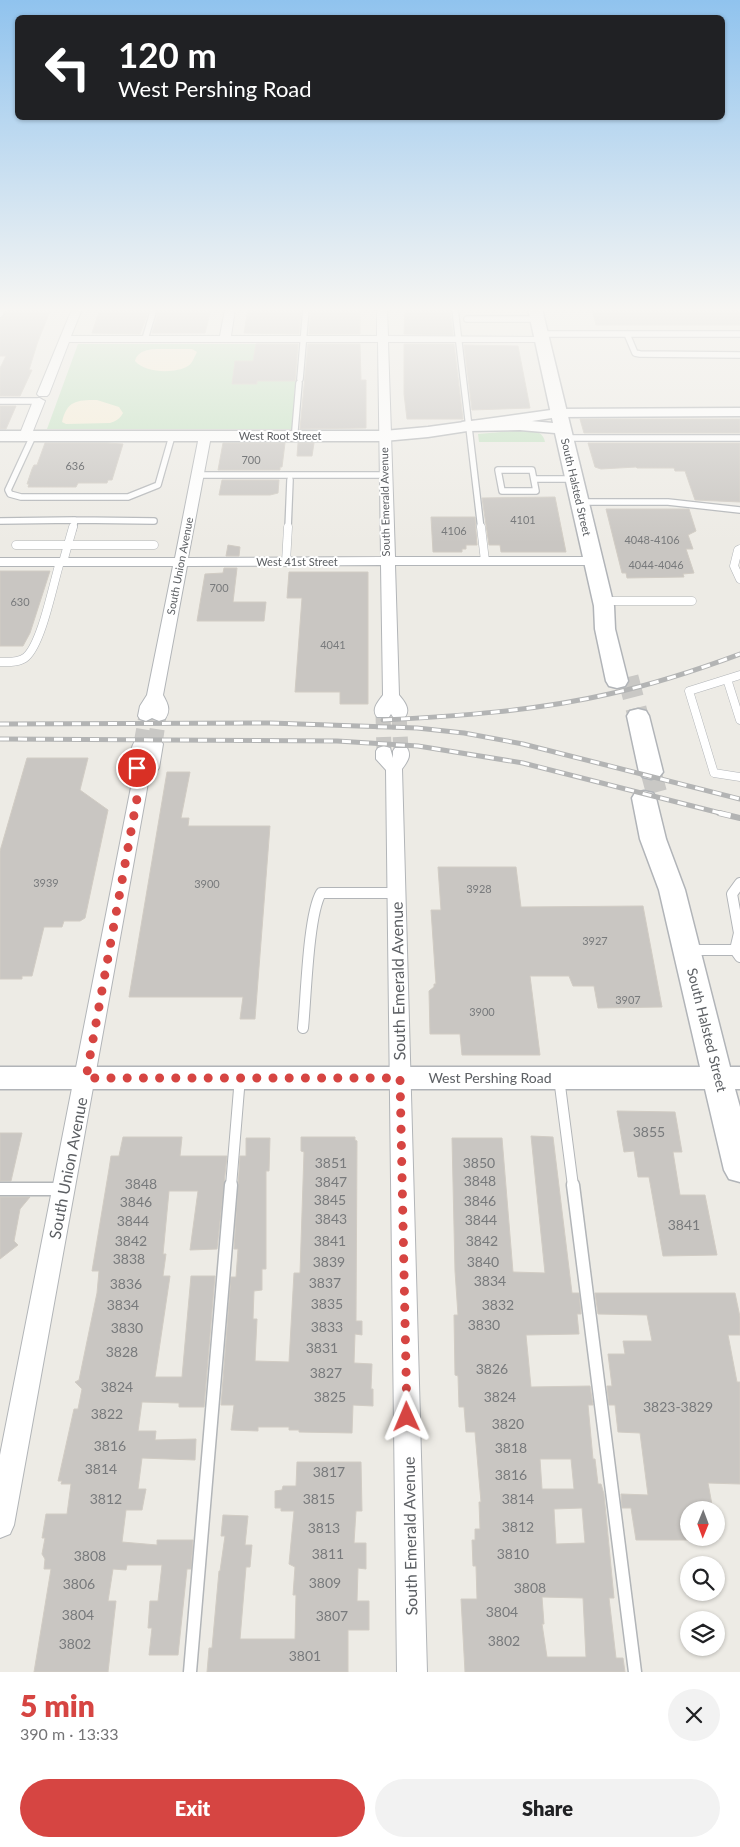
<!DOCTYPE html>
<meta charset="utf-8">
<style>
body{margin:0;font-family:Lato,sans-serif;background:#f2f2f2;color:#202124;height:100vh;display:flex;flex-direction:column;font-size:19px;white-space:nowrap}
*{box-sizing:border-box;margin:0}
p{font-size:16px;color:#757577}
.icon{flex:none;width:28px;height:28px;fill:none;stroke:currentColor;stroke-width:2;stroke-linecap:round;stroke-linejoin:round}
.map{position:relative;height:1672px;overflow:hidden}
.drawer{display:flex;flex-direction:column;background:#fff;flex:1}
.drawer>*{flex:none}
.top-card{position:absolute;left:15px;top:15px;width:710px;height:105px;border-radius:8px;box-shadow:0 1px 4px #0004;background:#202124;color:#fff;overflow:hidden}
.needle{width:32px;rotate:181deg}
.fabs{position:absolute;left:680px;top:1501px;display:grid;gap:10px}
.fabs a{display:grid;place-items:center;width:45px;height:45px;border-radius:50%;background:#fff;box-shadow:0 1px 4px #0004;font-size:25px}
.pin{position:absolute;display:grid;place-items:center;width:42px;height:42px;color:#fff;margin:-21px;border:2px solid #fff;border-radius:50%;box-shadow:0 1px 5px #0007}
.me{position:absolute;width:55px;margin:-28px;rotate:359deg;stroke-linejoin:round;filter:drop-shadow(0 0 4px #0008)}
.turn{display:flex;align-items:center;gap:18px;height:105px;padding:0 20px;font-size:22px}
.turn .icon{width:65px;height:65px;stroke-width:2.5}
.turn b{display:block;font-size:35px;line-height:42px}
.round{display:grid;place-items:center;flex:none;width:52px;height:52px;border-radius:26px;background:#f2f2f2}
.head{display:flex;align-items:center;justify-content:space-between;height:85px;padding:0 20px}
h1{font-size:30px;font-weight:800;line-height:38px;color:#d64542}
.primary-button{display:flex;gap:10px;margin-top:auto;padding:10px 20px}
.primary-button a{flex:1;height:58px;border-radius:30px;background:#d64542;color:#fff;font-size:20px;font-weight:800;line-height:58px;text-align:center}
.primary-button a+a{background:#f2f2f2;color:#202124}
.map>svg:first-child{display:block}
</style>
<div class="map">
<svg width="740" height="1672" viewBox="0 0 740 1672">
<rect width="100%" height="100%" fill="#edebe5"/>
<!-- green -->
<path fill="#c6e2c4" d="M78 344H298L292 429H47Z
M524 430C534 431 543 431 545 442H479L478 434Z"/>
<!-- sand -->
<path fill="#f6edd7" d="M160 349H192L197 352C194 357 193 363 188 366 175 374 145 373 135 361 138 350 150 349 160 349Z
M97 400 119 407 123 413C120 419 116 421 110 423L66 424 62 422C67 401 76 400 97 400Z"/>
<!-- building -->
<path fill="#c9c6c2" stroke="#d1ccc4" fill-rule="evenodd" d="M8 309H51L38 341 29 370H32L20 396H0V368L6 356H0V320Z
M100 309H126L149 310 140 334 92 333Z
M211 309 205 333H152L159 310Z
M248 309H301L299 334 244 333Z
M311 309H360V334H309Z
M405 309H450L453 335 404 334Z
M592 309H740V325H596Z
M256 344H298L295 381H257V384H232L235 361H253Z
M308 344H360L361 380H366V428L300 429Z
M404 344H454L463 419H407L404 394Z
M464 345 518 346 530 408 472 410Z
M0 406H16L6 429H0Z
M580 419H740V433H584Z
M45 443H106L123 444 112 480H108L107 483H78L76 487H28L29 484H27L32 469 34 465H37Z
M223 443H285L282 467H280V470H218Z
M298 443H314L312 456H297Z
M588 443H740V502L695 500 685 471H675L674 468H637L636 467 601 469 595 467Z
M222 480H279L278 493 270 495H219Z
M555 497 566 552H501L500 545H489L482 498Z
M606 509H689L696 531 688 535 693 549H686L694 573 683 574 684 577 627 578 626 573H622Z
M431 517H475L477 545H466V549H462V552H433Z
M228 545 240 547 239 556H226Z
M224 568H237L233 602H266L264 621H197L205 574 223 573Z
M0 571H50L30 633 23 646H0Z
M289 572H368V704H340V692H295L302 598H287Z
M27 758H88L80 790 108 810 85 918 80 921H64L62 927H44L32 976H22V979H0V851Z
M167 772H190L181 818H189L188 826H270L255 1019H240L243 997H129Z
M438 867H516L521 907 643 906 662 1007 598 1008 594 986H573L569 976H530L540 1055H462L460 1034H430L429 991 434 987V984H436L431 910H441Z
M617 1111 675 1112 682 1152H673L680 1195H705L717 1255 663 1256 649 1177H638L634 1151 624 1152Z
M0 1133H22L11 1181H0Z
M531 1136 553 1137 572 1293H579L581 1314H577L579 1334 526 1335 531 1387 590 1386 593 1405H588L593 1459H595L598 1484H601L604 1494 614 1598H609L616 1658H623L625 1672H465L461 1599H477L476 1566H473L472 1540H475V1529H480L479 1502H481L475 1432H466L464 1407H459L458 1376 455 1375 454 1315H458L455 1271 452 1138H502L513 1272 545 1273ZM540 1459H571L574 1489H542ZM582 1508 585 1543 556 1544 554 1509ZM542 1597 583 1598 586 1657H547L542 1624H544Z
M123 1137H182L180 1156H227L217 1249 190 1250 198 1191H169L163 1254H166L163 1276H170L155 1377H182L191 1276H215L204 1407H179V1403L142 1402 138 1431H156L155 1440 196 1439 195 1460 142 1458 138 1489H146L142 1510H126L122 1542 157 1545V1540H193L191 1569H187L178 1655H149L152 1628H148L150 1601H158L162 1565H127L126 1570 113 1569 108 1601H116L108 1672H34L51 1569H44L45 1559 42 1554 45 1538H42L46 1514H67L71 1484H61L62 1481H58L74 1409H78L82 1389 75 1382 79 1380 97 1293 99 1271H92L109 1169 111 1156H119Z
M301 1137H355V1140L357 1141 356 1321H362V1335L355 1334 354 1363 372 1364 371 1389H373V1406L353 1405 352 1433 299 1432V1430H289V1427H258V1431L231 1430 234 1405H221L231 1277H236L238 1249H234L240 1156H246V1138H270L269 1171H266V1269H262V1290L254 1291 253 1319H257L255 1361 289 1362 294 1273H300L304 1152 301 1151Z
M0 1197H30L20 1209 14 1241 18 1245 0 1259Z
M595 1293H735L740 1317V1335H728L737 1382H740V1484L708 1483 713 1510H689V1540H636L631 1508H622L621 1494 648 1495 640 1433 618 1432 615 1405H609L607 1386H612L608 1354H625L623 1341H652L647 1315 598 1314Z
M297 1462H361L362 1511H356L354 1543H366V1569L358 1568 357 1601H369V1630H348V1672H207L209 1648H212L219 1571H220L225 1536H221L223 1515 248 1516 245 1545H252L250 1567H246L240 1639H295L296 1595H293L295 1567 289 1564 294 1511H281V1508H275V1491L282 1490 283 1486H296Z"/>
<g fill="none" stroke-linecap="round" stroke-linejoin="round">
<!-- minor-tunnel -->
<path stroke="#c9c8c5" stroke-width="15" stroke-dasharray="15 8" stroke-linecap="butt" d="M383 714 384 751
M399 714 401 751
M141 744 146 716
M155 744 159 716"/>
<!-- secondary-tunnel -->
<path stroke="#c9c8c5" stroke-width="21" stroke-dasharray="21 11" stroke-linecap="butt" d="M628 677 638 716
M651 772 659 802"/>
<!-- service-far3 casing -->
<g stroke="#b2b5b8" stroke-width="8">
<path id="service-far3" d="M455 309 481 529
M0 314 3 309
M467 319H537
M541 334H740
M627 334 635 353 640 354 740 355
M145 339 154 309
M300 379 306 309
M0 401H39
M295 430 299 383
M33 436 8 490 10 494 21 497H128L158 485 172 436
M564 438H740
M498 470H532L536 491H502Z
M198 475H385
M534 479H573
M579 502H668L740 510
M75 520 154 521
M0 521 75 520 73 529
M288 529 290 480"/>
</g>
<!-- service-far2 casing -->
<g stroke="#b2b5b8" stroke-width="9">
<path id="service-far2" d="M481 527 485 561
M16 545H154
M740 549 738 550 734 566 740 579
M63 562 73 527
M286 562 288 527
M603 601H692
M0 662C8 662 19 663 26 657 42 643 53 584 60 562
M740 675 689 691 714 773 740 777
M727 679 740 720"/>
</g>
<!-- service-far1 casing -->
<g stroke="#b2b5b8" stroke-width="12">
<path id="service-far1" d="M689 950H735L740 957
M735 950 739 933 732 894 740 883
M303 1028C306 999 308 915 321 893H396
M559 1078 573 1186
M231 1186 240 1077"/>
</g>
<!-- service casing -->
<g stroke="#b2b5b8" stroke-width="15">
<path id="service" d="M573 1185 635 1672
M0 1189H62
M190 1672 231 1185"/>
</g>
<!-- minor casing -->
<g stroke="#b2b5b8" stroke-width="2">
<path id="minor" d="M72 309H82L71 336H220L225 309H235L231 336H377V309H387L388 336 546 337 547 339 546 341 542 342H388L395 557H593L600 561 593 565H395L399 695C404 701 411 709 405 717H393L391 714V705V714L389 717H377C371 709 378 702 383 695L381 565 187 566 163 695C168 704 171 710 165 719L159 721 152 718 146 721 140 719 138 716 140 706 147 695 173 566H0V558H175L199 436 205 432 211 436 188 558 381 557 378 342H69L49 394 47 396H39L37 394Z
M39 398 45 401 31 436 29 439H21L19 436 33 401Z
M141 739 148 742 155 739 161 741 163 744 159 768 148 783 14 1525 10 1534 0 1538V1455L132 782C129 769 128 752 135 741Z
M384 746 390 748 393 758V751L395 748H407C412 756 407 762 402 769L427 1672H397L386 770 376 759V751L378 748Z"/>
</g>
<!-- tertiary casing -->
<g stroke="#b2b5b8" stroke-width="3">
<path id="tertiary" d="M740 408V416L558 417 428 437 384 441H0V431H384L428 427 558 409Z"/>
</g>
<!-- secondary casing -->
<g stroke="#b1b4b8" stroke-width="3">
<path id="secondary" d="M528 309H542L614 606 615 629 628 681 625 686 617 688 609 686 606 681 595 629 594 606 555 433 520 430 468 431 462 430 460 426 462 422 468 421 520 420 553 423Z
M638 709 646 711 649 716 663 772 659 777 651 779 643 777 639 772 627 716 630 711Z
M644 791 653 793 656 798 666 839 685 890 730 1067H740V1089H735L740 1107V1182L729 1179 724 1170 705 1089H0V1067H700L659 890 640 839 632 798 635 793Z"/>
</g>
<!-- service-far3 -->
<use href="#service-far3" stroke="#fff" stroke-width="5.5"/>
<!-- service-far2 -->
<use href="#service-far2" stroke="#fff" stroke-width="8"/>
<!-- service-far1 -->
<use href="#service-far1" stroke="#fff" stroke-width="10"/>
<!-- service -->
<use href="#service" stroke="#fff" stroke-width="12"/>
<!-- minor -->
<use href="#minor" fill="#fff" fill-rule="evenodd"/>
<!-- tertiary -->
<use href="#tertiary" fill="#fff" fill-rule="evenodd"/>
<!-- secondary -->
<use href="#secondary" fill="#fff" fill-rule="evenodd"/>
<!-- rail-far1 casing -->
<g stroke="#b3b4b4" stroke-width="5">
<path id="rail-far1" d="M383 720C459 716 535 711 609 694 654 684 697 670 740 654
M0 724 270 723 417 728 464 733 523 744 740 799
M0 739 337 741 418 746 523 763 724 814"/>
</g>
<!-- rail casing -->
<g stroke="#b3b4b4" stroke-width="6">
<path id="rail" d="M719 813 740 818"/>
</g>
<!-- rail-far1 -->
<use href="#rail-far1" stroke="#fff" stroke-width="3" stroke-dasharray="9" stroke-linecap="butt"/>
<!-- rail -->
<use href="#rail" stroke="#fff" stroke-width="4.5" stroke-dasharray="12" stroke-linecap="butt"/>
</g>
<!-- sky -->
<linearGradient id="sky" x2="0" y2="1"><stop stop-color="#90c3ee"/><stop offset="0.57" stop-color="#f7f6f3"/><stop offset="1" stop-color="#f7f6f3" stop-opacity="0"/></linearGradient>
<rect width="740" height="543" fill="url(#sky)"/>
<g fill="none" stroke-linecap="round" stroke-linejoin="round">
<!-- route -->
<path stroke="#d64542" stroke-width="9" stroke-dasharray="0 16.2" d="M137 768 140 782 86 1078H400L407 1417"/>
</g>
<g text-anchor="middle" stroke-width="4" stroke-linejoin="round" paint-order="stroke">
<!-- far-street labels -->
<g font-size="11" fill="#5d6064" stroke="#fff">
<text x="280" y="440">West Root Street</text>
<text transform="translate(576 487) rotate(77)" y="4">South Halsted Street</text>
<text transform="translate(385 502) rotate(-91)" y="4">South Emerald Avenue</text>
<text x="297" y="566">West 41st Street</text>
<text transform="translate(180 566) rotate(-79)" y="4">South Union Avenue</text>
</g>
<!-- number labels -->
<g font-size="11" fill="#787a7c">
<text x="251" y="464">700</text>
<text x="75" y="470">636</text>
<text x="523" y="524">4101</text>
<text x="454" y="535">4106</text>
<text x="652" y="544">4048-4106</text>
<text x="656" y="569">4044-4046</text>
<text x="219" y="592">700</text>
<text x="20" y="606">630</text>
<text x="333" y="649">4041</text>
<text x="46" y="887">3939</text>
<text x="207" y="888">3900</text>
<text x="479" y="893">3928</text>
<text x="595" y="945">3927</text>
<text x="628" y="1004">3907</text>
<text x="482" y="1016">3900</text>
</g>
<!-- street labels -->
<g font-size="14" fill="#5d6064" stroke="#fff">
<text transform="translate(707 1030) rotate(76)" y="5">South Halsted Street</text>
<text x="490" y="1083">West Pershing Road</text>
</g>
<!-- near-number labels -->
<g font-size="14" fill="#787a7c">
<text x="649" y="1137">3855</text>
<text x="331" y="1168">3851</text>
<text x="479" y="1168">3850</text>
<text x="480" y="1186">3848</text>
<text x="331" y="1187">3847</text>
<text x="141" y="1189">3848</text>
<text x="330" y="1205">3845</text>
<text x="480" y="1206">3846</text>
<text x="136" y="1207">3846</text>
<text x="331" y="1224">3843</text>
<text x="481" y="1225">3844</text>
<text x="133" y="1226">3844</text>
<text x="684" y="1230">3841</text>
<text x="131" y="1246">3842</text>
<text x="330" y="1246">3841</text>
<text x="482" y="1246">3842</text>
<text x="129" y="1264">3838</text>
<text x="329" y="1267">3839</text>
<text x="483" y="1267">3840</text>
<text x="490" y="1286">3834</text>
<text x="325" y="1288">3837</text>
<text x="126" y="1289">3836</text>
<text x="327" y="1309">3835</text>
<text x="123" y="1310">3834</text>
<text x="498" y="1310">3832</text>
<text x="484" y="1330">3830</text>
<text x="327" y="1332">3833</text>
<text x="127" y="1333">3830</text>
<text x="322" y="1353">3831</text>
<text x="122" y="1357">3828</text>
<text x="492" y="1374">3826</text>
<text x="326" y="1378">3827</text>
<text x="117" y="1392">3824</text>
<text x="330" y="1402">3825</text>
<text x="500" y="1402">3824</text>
<text x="678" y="1412">3823-3829</text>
<text x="107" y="1419">3822</text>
<text x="508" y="1429">3820</text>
<text x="110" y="1451">3816</text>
<text x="511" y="1453">3818</text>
<text x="101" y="1474">3814</text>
<text x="329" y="1477">3817</text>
<text x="511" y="1480">3816</text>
<text x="106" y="1504">3812</text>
<text x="319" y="1504">3815</text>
<text x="518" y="1504">3814</text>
<text x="518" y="1532">3812</text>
<text x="324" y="1533">3813</text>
<text x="328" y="1559">3811</text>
<text x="513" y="1559">3810</text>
<text x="90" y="1561">3808</text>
<text x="325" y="1588">3809</text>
<text x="79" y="1589">3806</text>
<text x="530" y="1593">3808</text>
<text x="502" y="1617">3804</text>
<text x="78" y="1620">3804</text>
<text x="332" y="1621">3807</text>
<text x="504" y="1646">3802</text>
<text x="75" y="1649">3802</text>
<text x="305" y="1661">3801</text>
</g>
<!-- near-street labels -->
<g font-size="16" fill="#5d6064" stroke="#fff">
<text transform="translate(398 981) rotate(-91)" y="6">South Emerald Avenue</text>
<text transform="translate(68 1168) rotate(-79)" y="6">South Union Avenue</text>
<text transform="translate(410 1536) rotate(-91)" y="6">South Emerald Avenue</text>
</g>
</g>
</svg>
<div class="fabs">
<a><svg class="needle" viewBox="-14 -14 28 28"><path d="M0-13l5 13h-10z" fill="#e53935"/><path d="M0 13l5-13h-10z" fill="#757577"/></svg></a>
<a><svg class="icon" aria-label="search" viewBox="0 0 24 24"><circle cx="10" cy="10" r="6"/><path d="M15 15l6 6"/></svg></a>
<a><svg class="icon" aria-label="layers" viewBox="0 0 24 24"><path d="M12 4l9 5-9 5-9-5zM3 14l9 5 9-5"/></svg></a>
</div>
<div class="pin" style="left:137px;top:768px;background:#d93025"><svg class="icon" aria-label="arrive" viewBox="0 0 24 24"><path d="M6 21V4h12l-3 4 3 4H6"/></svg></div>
<svg class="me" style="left:407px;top:1417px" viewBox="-20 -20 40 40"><path d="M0-17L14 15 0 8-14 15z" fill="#d64542" stroke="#fff" stroke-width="4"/></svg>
<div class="top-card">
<div class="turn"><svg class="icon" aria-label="left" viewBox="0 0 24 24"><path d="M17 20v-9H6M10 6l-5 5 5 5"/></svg><div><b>120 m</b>West Pershing Road</div></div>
</div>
</div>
<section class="drawer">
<div class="head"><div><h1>5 min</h1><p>390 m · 13:33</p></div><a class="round"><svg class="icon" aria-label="close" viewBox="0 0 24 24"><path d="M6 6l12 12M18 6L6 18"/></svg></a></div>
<div class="primary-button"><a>Exit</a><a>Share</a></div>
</section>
